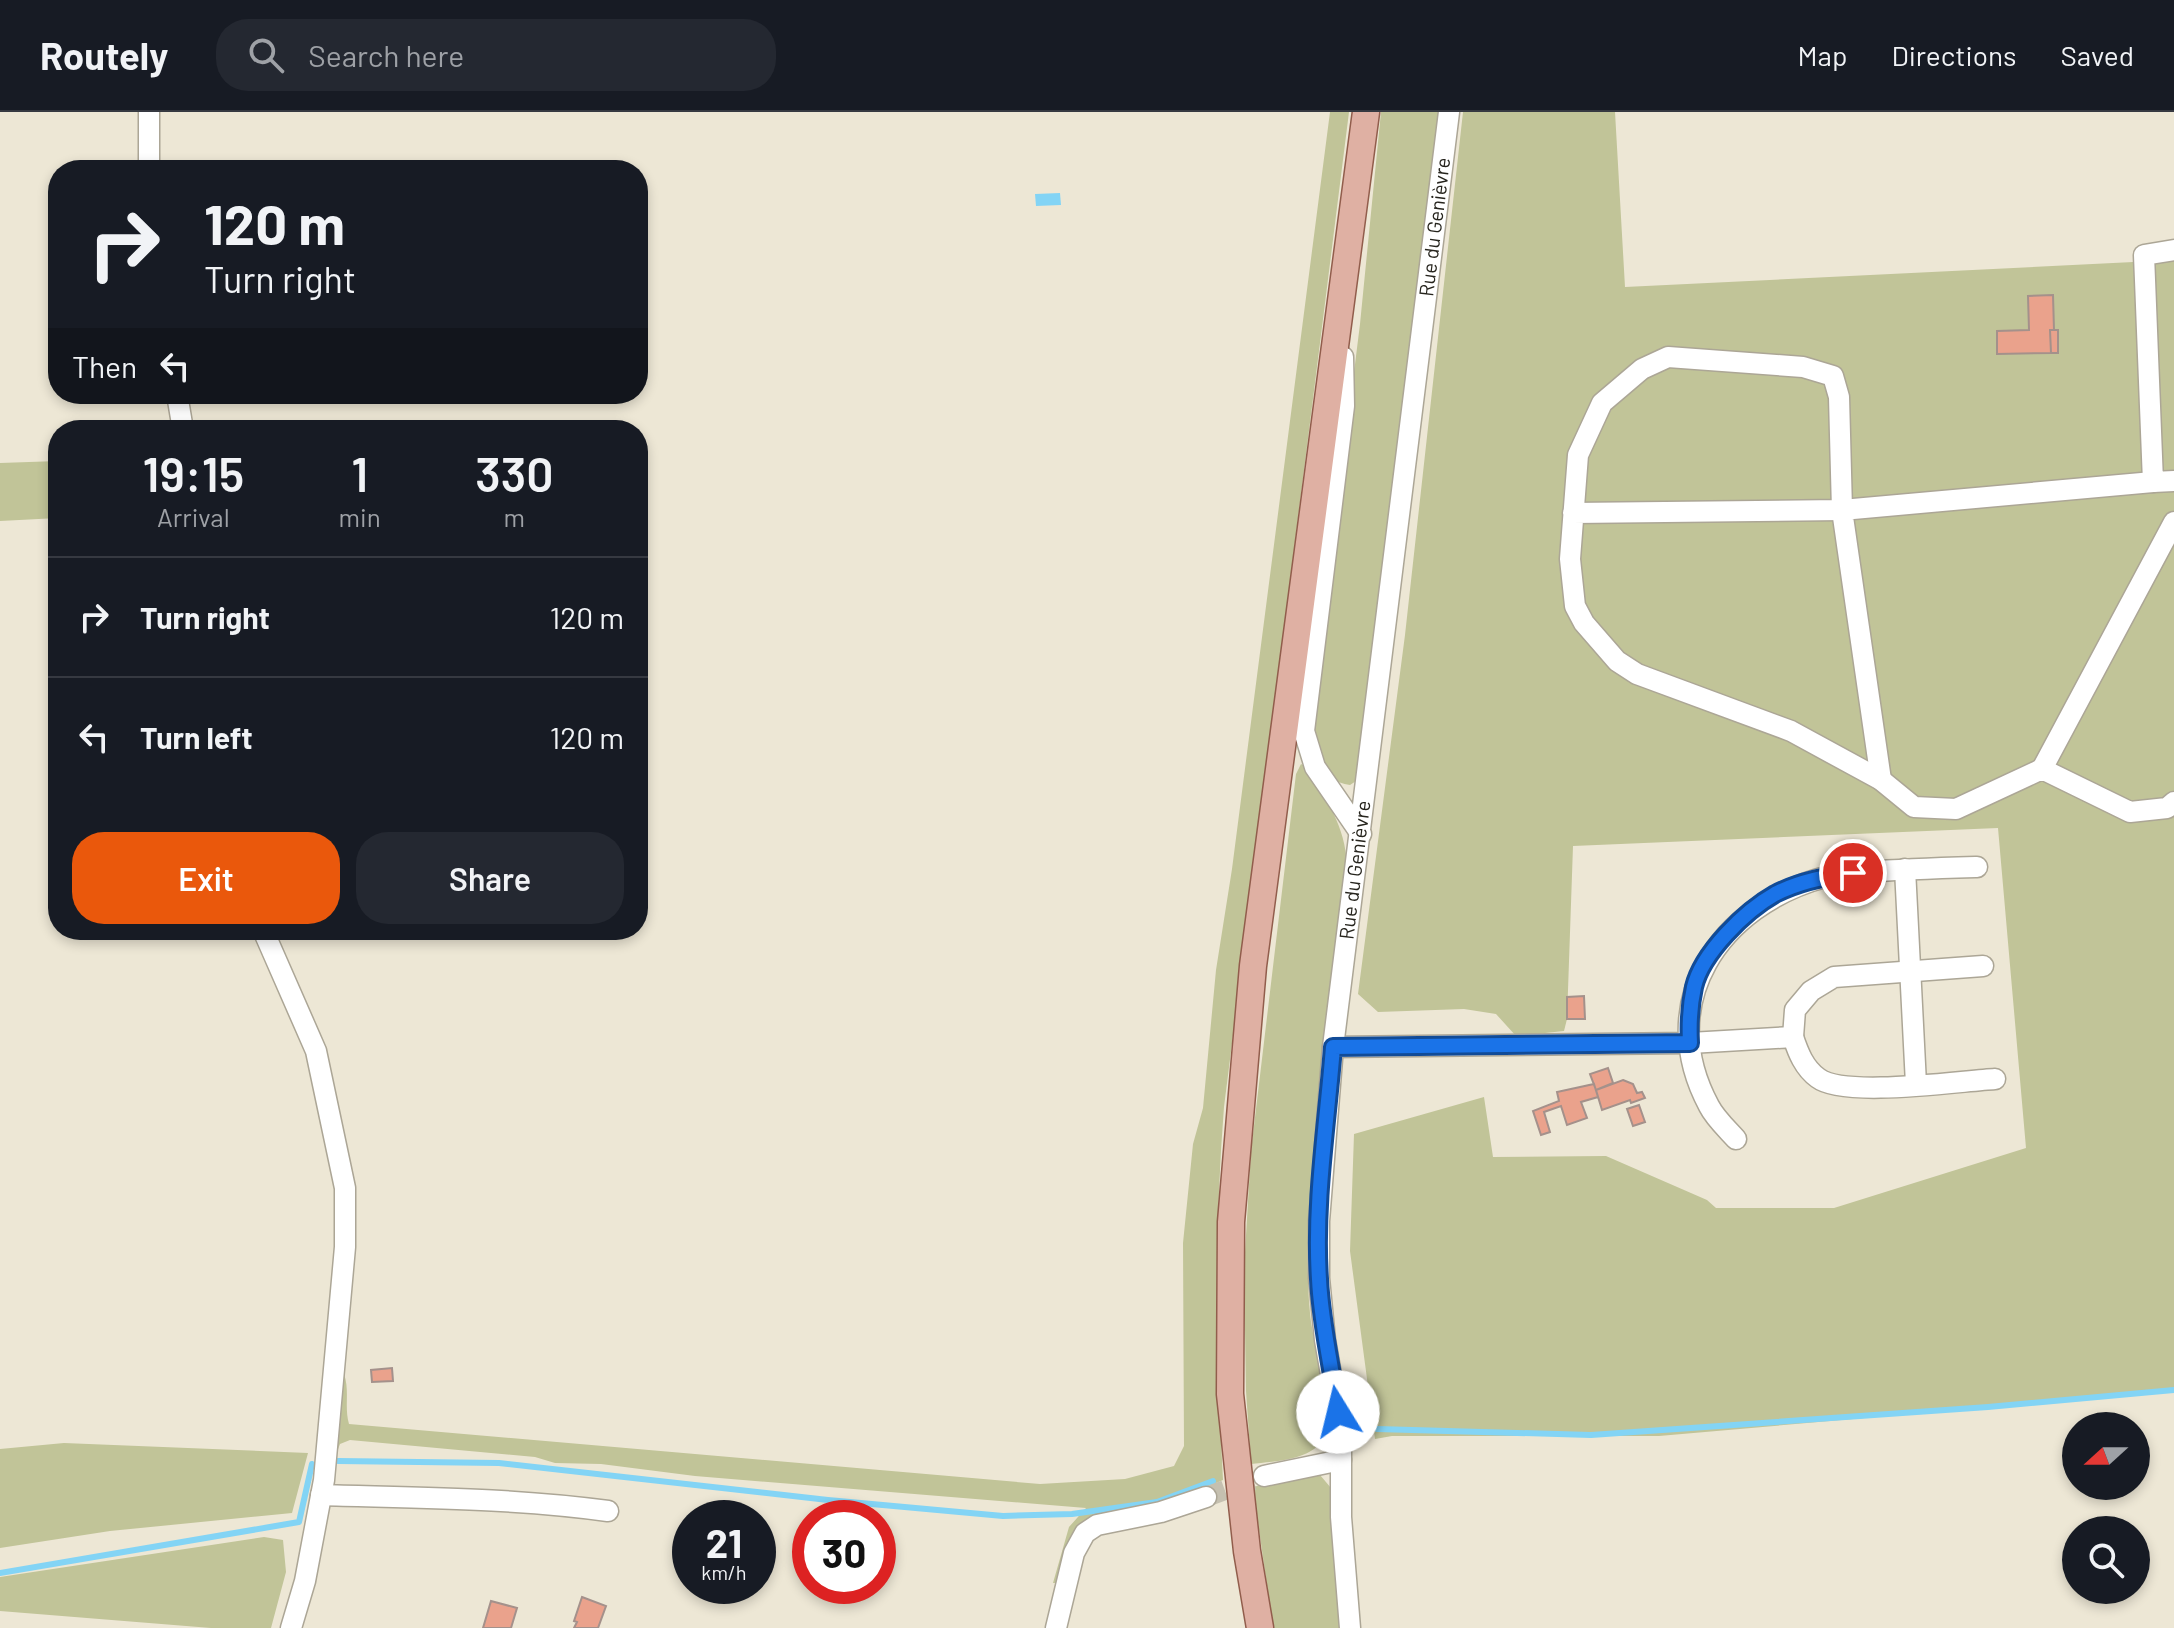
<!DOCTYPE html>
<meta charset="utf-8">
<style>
body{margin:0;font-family:Barlow,sans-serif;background:#242831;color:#f1f3f6;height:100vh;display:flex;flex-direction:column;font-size:30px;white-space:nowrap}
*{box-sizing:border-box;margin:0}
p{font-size:26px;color:#9ea1a6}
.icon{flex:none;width:44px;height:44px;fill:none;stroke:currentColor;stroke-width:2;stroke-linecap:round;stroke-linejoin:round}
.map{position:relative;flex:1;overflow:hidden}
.panel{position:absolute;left:48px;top:308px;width:600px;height:520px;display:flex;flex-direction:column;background:#171b24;border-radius:32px;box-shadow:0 4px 12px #0003}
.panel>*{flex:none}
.guide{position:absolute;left:48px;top:48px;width:600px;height:244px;border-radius:32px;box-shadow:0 4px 12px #0003;background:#171b24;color:#f1f3f6;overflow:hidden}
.needle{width:52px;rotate:249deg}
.tools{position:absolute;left:2062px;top:1300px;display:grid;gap:16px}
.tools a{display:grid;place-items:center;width:88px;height:88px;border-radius:50%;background:#171b24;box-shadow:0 4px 12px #0003;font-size:40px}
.speed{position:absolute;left:672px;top:1388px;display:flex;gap:16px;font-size:40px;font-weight:700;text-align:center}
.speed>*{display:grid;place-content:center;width:104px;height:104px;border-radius:50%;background:#171b24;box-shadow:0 4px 12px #0003;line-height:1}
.speed small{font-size:20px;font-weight:400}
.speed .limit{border:12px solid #d22;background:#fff;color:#111}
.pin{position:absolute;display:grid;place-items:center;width:68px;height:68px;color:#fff;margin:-34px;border:4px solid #fff;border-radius:50%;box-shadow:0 2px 8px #0007}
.me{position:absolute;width:88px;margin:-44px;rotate:351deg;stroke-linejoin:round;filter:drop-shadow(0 0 6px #0008)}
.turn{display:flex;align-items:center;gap:28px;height:168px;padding:0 24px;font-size:36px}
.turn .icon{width:104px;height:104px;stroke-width:2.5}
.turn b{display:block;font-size:56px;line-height:68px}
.then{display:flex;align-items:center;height:76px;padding:0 24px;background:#0003;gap:16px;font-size:30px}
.eta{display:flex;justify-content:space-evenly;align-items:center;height:136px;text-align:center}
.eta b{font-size:48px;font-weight:600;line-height:56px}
.primary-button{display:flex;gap:16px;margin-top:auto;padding:16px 24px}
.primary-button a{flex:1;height:92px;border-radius:32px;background:#ea580c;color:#fff;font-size:32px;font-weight:600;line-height:92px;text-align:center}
.primary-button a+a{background:#242831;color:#f1f3f6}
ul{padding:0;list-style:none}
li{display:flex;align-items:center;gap:24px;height:120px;padding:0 24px;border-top:2px solid #363941}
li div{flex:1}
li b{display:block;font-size:30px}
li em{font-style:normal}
header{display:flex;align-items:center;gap:48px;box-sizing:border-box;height:112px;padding:0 40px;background:#171b24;border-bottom:2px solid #363941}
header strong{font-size:38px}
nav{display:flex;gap:44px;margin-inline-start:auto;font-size:28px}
.search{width:560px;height:72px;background:#242831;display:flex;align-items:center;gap:20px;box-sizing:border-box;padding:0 28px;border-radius:32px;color:#9ea1a6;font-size:30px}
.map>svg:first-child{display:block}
</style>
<header>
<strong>Routely</strong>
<div class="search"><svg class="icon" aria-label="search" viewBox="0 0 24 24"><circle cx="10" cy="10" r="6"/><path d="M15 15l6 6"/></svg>Search here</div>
<nav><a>Map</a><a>Directions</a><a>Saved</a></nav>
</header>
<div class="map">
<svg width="2174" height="1516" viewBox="0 0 2174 1516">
<rect width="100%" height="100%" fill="#ede7d5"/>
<!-- green -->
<path fill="#c1c498" d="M1330 0H1349L1224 995C1214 1121 1216 1242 1223 1368L1168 1392 1089 1407C1067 1421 1065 1448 1058 1471H1053L1069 1415 1086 1396 695 1364 601 1352 555 1351 535 1345 350 1328 340 1332 335 1345 341 1269 344 1262C350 1279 344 1295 349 1312L1040 1372 1125 1367 1174 1354 1184 1334 1183 1131 1193 1032 1203 996 1216 858 1232 757Z
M1381 0H1439L1359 667 1350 673C1321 670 1317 637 1310 614L1360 212Z
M1463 0H1615L1625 175 2174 148V1279L1659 1324H1392L1375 1327 1350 1139 1354 1022 1484 985 1493 1045 1606 1044 1707 1088 1716 1096H1834L2026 1036 1998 716 1573 734 1567 907 1564 919 1516 924 1496 902 1464 897 1378 900 1358 882 1405 523Z
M58 349V406L0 409V351Z
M1301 652 1308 656C1327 690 1345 713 1347 753 1338 827 1330 902 1321 977 1313 1051 1303 1126 1310 1201 1312 1229 1334 1300 1326 1322 1315 1349 1275 1349 1251 1352L1246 1279 1244 1157 1251 1039 1296 662Z
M64 1331 308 1341 292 1401 110 1419 0 1436V1337Z
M1304 1362 1320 1363 1331 1376 1339 1516H1273L1253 1375Z
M264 1425 283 1428 286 1460 271 1516H211L0 1499V1465Z"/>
<!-- water -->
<path fill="#83d4f5" d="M1060 81 1061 93 1036 94 1035 82Z"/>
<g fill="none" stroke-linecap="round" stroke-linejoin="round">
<!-- stream -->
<path stroke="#83d4f5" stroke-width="6" d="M1377 1317 1591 1323 1988 1295 2174 1278
M338 1349 499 1351 828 1388 1003 1404 1072 1402 1157 1390 1213 1369
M0 1461 299 1410 312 1352"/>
</g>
<!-- building -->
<path fill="#eaa28c" stroke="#a4918b" stroke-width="2" d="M2053 183 2054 218H2050L2051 241 1997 242V219L2029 218 2028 184Z
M2050 218H2058V241H2051Z
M1584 884 1585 907H1567V885Z
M1608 956 1613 971 1596 978 1590 962Z
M1623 968 1633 972 1637 981 1642 980 1645 986 1631 991 1630 988 1602 998 1596 978Z
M1594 972 1598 985 1581 990 1587 1006 1567 1013 1561 994 1544 1000 1550 1020 1541 1023 1533 999 1559 989 1557 980Z
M1639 993 1645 1010 1633 1014 1627 997Z
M392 1256 393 1269 372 1270 371 1258Z
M582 1485 606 1494 598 1516H574L577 1510 574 1509Z
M491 1489 517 1496 511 1516H483Z"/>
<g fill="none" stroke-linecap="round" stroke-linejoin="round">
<!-- minor-tunnel -->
<path stroke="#c5c0b0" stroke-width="20" stroke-dasharray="20 10" stroke-linecap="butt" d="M1206 1385 1264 1364"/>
<!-- minor casing -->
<g stroke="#aca696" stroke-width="23">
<g id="minor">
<path d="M149 0V58"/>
<path d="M2174 138 2144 143 2153 370 2174 369"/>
<path d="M1343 245 1344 294 1304 619 1315 655 1361 722"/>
<path d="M177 282 183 318"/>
<path d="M1573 401 1842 398 1839 285 1833 264 1803 255 1668 245 1642 257 1602 291 1578 343 1570 447 1575 494 1584 511 1617 549 1637 562 1791 619 1881 668 1914 695 1956 697 2042 657 2130 700 2167 696 2174 690"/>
<path d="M2042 657 2174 410"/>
<path d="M1881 668 1842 398 2153 370"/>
<path d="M1905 757 1916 972"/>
<path d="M263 818 316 939 345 1076V1135L324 1368 305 1469 291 1516"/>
<path d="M1793 925 1795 898 1811 879 1834 865 1983 854"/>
<path d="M1333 935 1690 931 1793 925C1798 940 1804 956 1818 966 1844 986 1959 969 1995 967"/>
<path d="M1736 1027C1727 1017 1715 1006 1709 994 1653 890 1720 793 1825 765 1838 761 1853 761 1867 760 1904 757 1941 756 1977 755"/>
<path d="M1264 1364 1341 1348"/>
<path d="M321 1383C417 1386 513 1386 608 1399"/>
<path d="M1056 1516 1074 1441 1085 1421 1097 1413 1161 1400 1206 1385"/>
<path id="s1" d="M1350 1516 1341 1405V1320L1325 1228 1319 1166V1109L1333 935 1449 0"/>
</g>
</g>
<!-- major casing -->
<g stroke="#915d4c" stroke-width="29">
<path id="major" d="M1260 1516 1247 1439 1230 1282 1231 1110 1253 854 1366 0"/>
</g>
<!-- minor -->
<use href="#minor" stroke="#fff" stroke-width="20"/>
<!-- major -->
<use href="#major" stroke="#dfb0a3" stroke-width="26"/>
</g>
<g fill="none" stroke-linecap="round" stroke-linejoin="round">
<!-- route casing -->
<g stroke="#114b97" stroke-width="20">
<path id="route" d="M1338 1300C1332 1256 1321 1212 1319 1167 1314 1090 1327 1012 1333 935L1690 931C1689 912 1690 893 1694 875 1702 841 1745 799 1775 782 1798 770 1827 764 1853 761"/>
</g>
<!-- route -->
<use href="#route" stroke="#1a73e8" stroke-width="14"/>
</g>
<g text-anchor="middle" stroke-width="6" stroke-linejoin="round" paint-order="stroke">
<!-- street labels -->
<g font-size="20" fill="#26241d" stroke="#fff">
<text dy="7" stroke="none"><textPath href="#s1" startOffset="1410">Rue du Genièvre</textPath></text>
<text dy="7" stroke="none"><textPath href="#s1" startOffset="762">Rue du Genièvre</textPath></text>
</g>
</g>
</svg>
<div class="tools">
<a><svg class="needle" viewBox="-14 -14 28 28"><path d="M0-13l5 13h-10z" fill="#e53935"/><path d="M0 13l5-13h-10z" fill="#9ea1a6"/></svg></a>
<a><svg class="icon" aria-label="search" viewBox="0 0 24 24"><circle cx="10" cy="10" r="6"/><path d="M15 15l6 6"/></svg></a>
</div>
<div class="speed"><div>21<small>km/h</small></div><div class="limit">30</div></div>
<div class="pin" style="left:1853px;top:761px;background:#d93025"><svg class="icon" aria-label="arrive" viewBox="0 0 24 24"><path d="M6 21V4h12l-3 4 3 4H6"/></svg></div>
<svg class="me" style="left:1338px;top:1300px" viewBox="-20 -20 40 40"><circle r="19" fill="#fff"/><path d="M0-13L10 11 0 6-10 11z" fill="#1a73e8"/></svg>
<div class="guide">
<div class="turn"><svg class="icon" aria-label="right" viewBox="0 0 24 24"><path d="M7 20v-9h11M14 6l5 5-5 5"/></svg><div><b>120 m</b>Turn right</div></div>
<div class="then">Then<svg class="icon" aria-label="left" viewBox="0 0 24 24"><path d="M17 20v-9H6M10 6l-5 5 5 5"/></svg></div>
</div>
<section class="panel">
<div class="eta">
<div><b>19:15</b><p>Arrival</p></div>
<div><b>1</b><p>min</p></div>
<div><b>330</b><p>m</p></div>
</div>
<ul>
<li><svg class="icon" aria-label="right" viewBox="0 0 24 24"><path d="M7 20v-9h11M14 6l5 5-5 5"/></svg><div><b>Turn right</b></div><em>120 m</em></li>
<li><svg class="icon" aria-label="left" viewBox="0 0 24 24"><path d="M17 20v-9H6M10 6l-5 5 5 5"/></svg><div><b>Turn left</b></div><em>120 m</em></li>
</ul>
<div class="primary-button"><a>Exit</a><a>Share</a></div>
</section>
</div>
